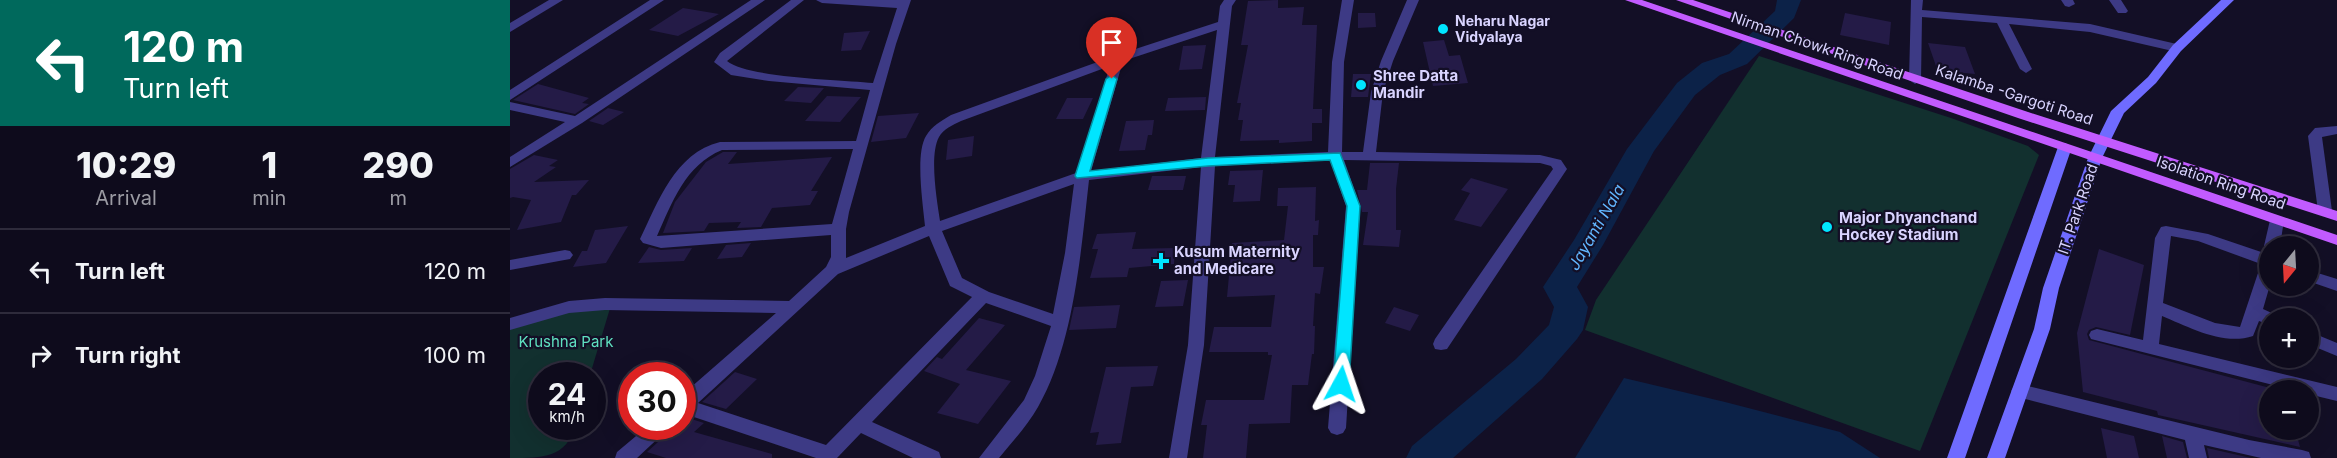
<!DOCTYPE html>
<meta charset="utf-8">
<style>
body{margin:0;font-family:Inter,sans-serif;background:#171425;color:#f1f3f6;height:100vh;display:flex;flex-direction:column;font-size:22px;white-space:nowrap}
*{box-sizing:border-box;margin:0}
p{font-size:20px;color:#9b9ba3}
.icon{flex:none;width:33px;height:33px;fill:none;stroke:currentColor;stroke-width:2;stroke-linecap:round;stroke-linejoin:round}
.map{position:relative;flex:1;overflow:hidden}
.side{display:flex;flex-direction:column;background:#0e0b1c;width:510px}
.side>*{flex:none}
.top-card{background:#00695c;color:#fff;overflow:hidden}
.needle{width:39px;rotate:198deg}
.tools{position:absolute;left:1749px;top:236px;display:grid;gap:12px}
.tools a{display:grid;place-items:center;width:60px;height:60px;border-radius:50%;background:#0e0b1c;box-shadow:0 6px 24px #0002,0 0 0 2px #2e2b3b;font-size:30px}
.speed{position:absolute;left:18px;top:362px;display:flex;gap:12px;font-size:30px;font-weight:700;text-align:center}
.speed>*{display:grid;place-content:center;width:78px;height:78px;border-radius:50%;background:#0e0b1c;box-shadow:0 6px 24px #0002,0 0 0 2px #2e2b3b;line-height:1}
.speed small{font-size:15px;font-weight:400}
.speed .limit{border:9px solid #d22;background:#fff;color:#111}
.pin{position:absolute;display:grid;place-items:center;width:51px;height:51px;color:#fff;margin:-62px -26px;border-radius:50% 50% 50% 0;rotate:-45deg;box-shadow:0 0 6px #0007}
.pin .icon{rotate:45deg}
.me{position:absolute;width:66px;margin:-33px;rotate:5deg;stroke-linejoin:round;filter:drop-shadow(0 0 4px #0008)}
.turn{display:flex;align-items:center;gap:21px;height:126px;padding:0 24px;font-size:27px}
.turn .icon{width:78px;height:78px;stroke-width:2.5}
.turn b{display:block;font-size:42px;line-height:51px}
.eta{display:flex;justify-content:space-evenly;align-items:center;height:102px;text-align:center}
.eta b{font-size:36px;font-weight:800;line-height:42px}
ul{padding:0;list-style:none}
li{display:flex;align-items:center;gap:18px;height:84px;padding:0 24px;border-top:2px solid #2e2b3b}
li div{flex:1}
li b{display:block;font-size:22px}
li em{font-style:normal}
main{display:flex;flex:1;min-height:0}
.map>svg:first-child{display:block}
</style>
<main>
<section class="side">
<div class="top-card">
<div class="turn"><svg class="icon" aria-label="left" viewBox="0 0 24 24"><path d="M17 20v-9H6M10 6l-5 5 5 5"/></svg><div><b>120 m</b>Turn left</div></div>
</div>
<div class="eta">
<div><b>10:29</b><p>Arrival</p></div>
<div><b>1</b><p>min</p></div>
<div><b>290</b><p>m</p></div>
</div>
<ul>
<li><svg class="icon" aria-label="left" viewBox="0 0 24 24"><path d="M17 20v-9H6M10 6l-5 5 5 5"/></svg><div><b>Turn left</b></div><em>120 m</em></li>
<li><svg class="icon" aria-label="right" viewBox="0 0 24 24"><path d="M7 20v-9h11M14 6l5 5-5 5"/></svg><div><b>Turn right</b></div><em>100 m</em></li>
</ul>
</section>
<div class="map">
<svg width="1827" height="458" viewBox="0 0 1827 458">
<rect width="100%" height="100%" fill="#130f26"/>
<!-- green -->
<path fill="#12302f" d="M1249 56 1441 118 1518 146 1529 155 1410 451 1075 330 1086 300Z
M101 305 80 375H32V426H66C55 458 34 458 0 458V326L59 307Z"/>
<!-- water -->
<path fill="#0c2248" d="M1114 378 1215 402 1330 432 1370 458H1065Z"/>
<g fill="none" stroke-linecap="round" stroke-linejoin="round">
<!-- river -->
<path fill="#0c2248" fill-rule="evenodd" d="M1267 0H1291L1284 18 1237 64 1210 75 1185 95 1144 151 1093 245 1067 287 1078 307 1073 330 1067 339 1032 379 943 458H896L902 446 1006 359 1039 325 1044 307 1033 287 1064 240 1117 149 1167 83 1192 63 1219 54 1265 11Z"/>
</g>
<!-- building -->
<path fill="#241b47" d="M768 0V8L794 7 792 25H807L803 109H812V123H802V141L769 143V140L730 141 733 120H728L731 103H727L738 45H731L738 1Z
M173 8 209 14 168 36 139 30Z
M848 13H865L866 27 848 28Z
M1335 13 1381 22 1379 45 1330 35Z
M360 31 351 50 331 51 334 33Z
M934 40 939 56 950 55 958 83 923 86 913 42Z
M1418 43 1455 47 1465 74 1434 71V68L1426 66Z
M696 45 692 69 669 70 673 46Z
M843 74H861L858 97H841Z
M28 84 79 98 72 103 79 104 65 114 3 100Z
M288 87 314 88 301 103 274 101Z
M317 96 351 97 330 122 295 121Z
M696 97 695 110 655 111 658 98Z
M557 98H583L573 119H546Z
M98 108 114 112 93 125 79 121Z
M409 113 396 138 361 142 368 116Z
M644 120 642 135H638L635 150 609 151 616 121Z
M464 136 462 156 436 160 438 140Z
M213 152H227L218 164 322 157 301 191H308L300 205 262 208 251 227 227 228 231 222 199 223 194 231 153 233 165 202 196 162Z
M24 155 48 160 39 166 46 167 24 182 79 180 66 195H62L51 222 7 230 21 200 3 197 0 198V169Z
M860 163H889L886 189V230H891L889 247 853 245 858 212H852L847 190H857Z
M753 170 750 201 723 202 725 185H718L720 171Z
M642 176H676L673 190H638Z
M961 178 998 189 971 227 944 220 960 193 951 190Z
M806 187 805 221 809 220 808 235H803V267H814L810 294 805 293 803 326H805L804 354H802L798 385H782L780 423 739 424 736 458H693L697 425H691L696 400H754L762 355H758V352H699L704 327H761L765 295 717 297 722 243 774 240 778 206H767L768 188Z
M118 226 96 263 63 267 72 251H77L85 230Z
M626 232 622 249 665 248 664 264 619 268 617 277 580 278 588 249H582L587 234Z
M241 243 232 257 207 259 216 245Z
M139 247 151 250 182 248 174 261 128 263Z
M1589 249 1634 265 1620 335 1586 327 1579 330 1577 334 1579 340 1760 388V429H1785L1790 447 1648 415 1647 411 1573 392 1567 333Z
M678 280 673 306 645 307 651 281Z
M610 305 606 328 559 330 564 307Z
M884 307 909 315 900 331 875 323Z
M469 318 495 325 456 370 501 381 468 424 427 413 450 384 414 371 427 357 432 359Z
M648 366 643 386 621 387 611 443 586 445 589 432 580 433 596 367Z
M225 372 247 379 216 409 192 402Z
M172 416 194 423 184 432 262 454V458H156L137 452 158 433 161 426H172Z
M1591 428 1624 436 1629 458H1597Z
M1652 436 1673 442 1677 458H1657Z
M1697 448 1741 458H1699Z"/>
<g fill="none" stroke-linecap="round" stroke-linejoin="round">
<!-- street -->
<path fill="#3d3a85" fill-rule="evenodd" d="M39 0H53L0 32V23Z
M140 0H154L0 100V90Z
M241 0H255L72 123 0 167V157L55 122 0 110V102L65 116Z
M281 0H294L217 61C238 78 331 80 363 83L387 8 312 3 306 0H401L386 44 339 212 336 229V258L415 226C413 205 405 154 416 136 422 126 431 121 441 115L604 56 708 22 710 6 714 0H726L722 6 705 157 818 152 822 62 832 0H844L834 62 832 152H853L861 92 871 61 897 0H909L883 61 873 92 866 152 1030 155 1051 160 1057 169 937 349 931 350 925 349 923 344 925 339 1043 169 1041 166 1030 163 834 160 850 206 836 428 833 433 827 435 821 433 818 428 836 206 820 160 705 166 694 345 677 458H659L678 345 691 167 579 180C571 251 564 344 528 407 518 425 502 442 489 458H469L514 400 525 376 541 326 476 303 362 422 429 452 431 458H403L351 433 327 458H306L172 413V395L266 313 95 310 59 313 0 330V318L59 301 95 298 279 301 316 267 321 257V235L151 248 133 243 130 239C148 202 165 153 210 142L346 141 360 90 259 81 221 75 204 62 210 53ZM707 30 691 158 581 171 613 61ZM600 66 566 173 430 221C427 201 419 155 429 137 433 129 443 125 451 121ZM343 149 322 224 147 236C162 203 175 165 212 150ZM564 184 555 253 543 314 479 292 452 278 432 231ZM419 236 440 286 462 297 316 445 188 403 328 274Z
M1401 0H1413L1412 10 1580 24 1671 45 1673 48 1667 52 1580 32 1499 24 1522 69 1516 73 1510 69 1487 23 1412 17 1411 80 1405 84 1399 80Z
M1551 0H1563L1565 4 1559 7 1555 6Z
M1599 0H1611L1618 11 1616 13H1608Z
M1827 126V134L1812 137 1822 211 1815 216 1808 211 1798 136 1805 128Z
M1767 215 1774 220 1770 246H1760V251L1754 246 1760 220Z
M1656 226 1698 234 1760 255V285L1753 309 1766 315 1768 318H1760V325L1749 321 1743 336C1713 346 1679 327 1652 316L1649 344 1827 387V401L1798 394V390H1783L1581 339 1579 335 1581 331 1587 329 1633 340 1645 238 1651 227ZM1661 236 1688 241 1751 264 1730 327 1705 323 1653 303Z
M55 250 60 251 63 255 60 259 0 270V260Z
M1798 270 1827 279V291L1798 281Z
M1798 331 1827 343V356L1798 344Z
M1510 384 1739 440 1792 450 1799 452 1801 458H1751L1694 445 1697 458H1679L1675 440 1504 396 1501 391 1504 386Z
M138 426H159L156 431 127 458H105L107 452Z"/>
<!-- secondary -->
<path fill="#6f6bff" fill-rule="evenodd" d="M1711 0H1724L1671 51 1646 83 1614 113 1592 158 1549 288 1540 329 1495 458H1477L1524 329 1533 288 1578 158 1601 111 1638 77 1663 45Z
M1555 143 1562 147 1455 458H1437L1548 147Z"/>
<!-- primary -->
<path fill="#c25bff" fill-rule="evenodd" d="M1115 0H1132L1827 235V245Z
M1166 0H1183L1518 112 1827 211V221L1508 118Z"/>
</g>
<!-- route -->
<path fill="#00e5ff" stroke="#0095a6" stroke-width="1.5" d="M602 75 607 79 580 171 698 158 830 153 850 206 839 384 836 388 831 390 825 388 823 384 837 206 820 160 698 166 567 178 565 176 596 79Z"/>
<!-- markers -->
<g fill="#00e5ff" stroke="#130f26" stroke-width="2">
<circle cx="933" cy="29" r="6"/>
<circle cx="851" cy="85" r="6"/>
<circle cx="1317" cy="227" r="6"/>
<path d="M648 252h6v6h6v6h-6v6h-6v-6h-6v-6h6z"/>
</g>
<g text-anchor="middle" stroke-width="4.5" stroke-linejoin="round" paint-order="stroke">
<!-- far-poi labels -->
<g font-size="14" font-weight="bold" fill="#d9d4ff" stroke="#130f26" text-anchor="start">
<text x="945" y="26">Neharu Nagar<tspan x="945" dy="16">Vidyalaya</tspan></text>
</g>
<!-- street labels -->
<g font-size="15" fill="#d9d4ff" stroke="#130f26">
<text transform="translate(1307 46) rotate(19)" y="5">Nirman Chowk Ring Road</text>
<text transform="translate(1504 95) rotate(18)" y="5">Kalamba -Gargoti Road</text>
<text transform="translate(1711 183) rotate(19)" y="5">Isolation Ring Road</text>
<text transform="translate(1568 209) rotate(-71)" y="5">IT. Park Road</text>
</g>
<!-- poi labels -->
<g font-size="15" font-weight="bold" fill="#d9d4ff" stroke="#130f26" text-anchor="start">
<text x="863" y="81">Shree Datta<tspan x="863" dy="17">Mandir</tspan></text>
<text x="1329" y="223">Major Dhyanchand<tspan x="1329" dy="17">Hockey Stadium</tspan></text>
<text x="664" y="257">Kusum Maternity<tspan x="664" dy="17">and Medicare</tspan></text>
</g>
<!-- park labels -->
<g font-size="15" fill="#5fe0c0" stroke="#130f26">
<text x="56" y="347">Krushna Park</text>
</g>
<!-- water labels -->
<g font-size="16" font-style="italic" fill="#62b6ff" stroke="#130f26">
<text transform="translate(1086 227) rotate(-60)" y="6">Jayanti Nala</text>
</g>
</g>
</svg>
<div class="tools">
<a><svg class="needle" viewBox="-14 -14 28 28"><path d="M0-13l5 13h-10z" fill="#e53935"/><path d="M0 13l5-13h-10z" fill="#9b9ba3"/></svg></a>
<a>+</a>
<a>−</a>
</div>
<div class="speed"><div>24<small>km/h</small></div><div class="limit">30</div></div>
<div class="pin" style="left:602px;top:79px;background:#d93025"><svg class="icon" aria-label="arrive" viewBox="0 0 24 24"><path d="M6 21V4h12l-3 4 3 4H6"/></svg></div>
<svg class="me" style="left:831px;top:384px" viewBox="-20 -20 40 40"><path d="M0-17L14 15 0 8-14 15z" fill="#00e5ff" stroke="#fff" stroke-width="4"/></svg>
</div>
</main>
